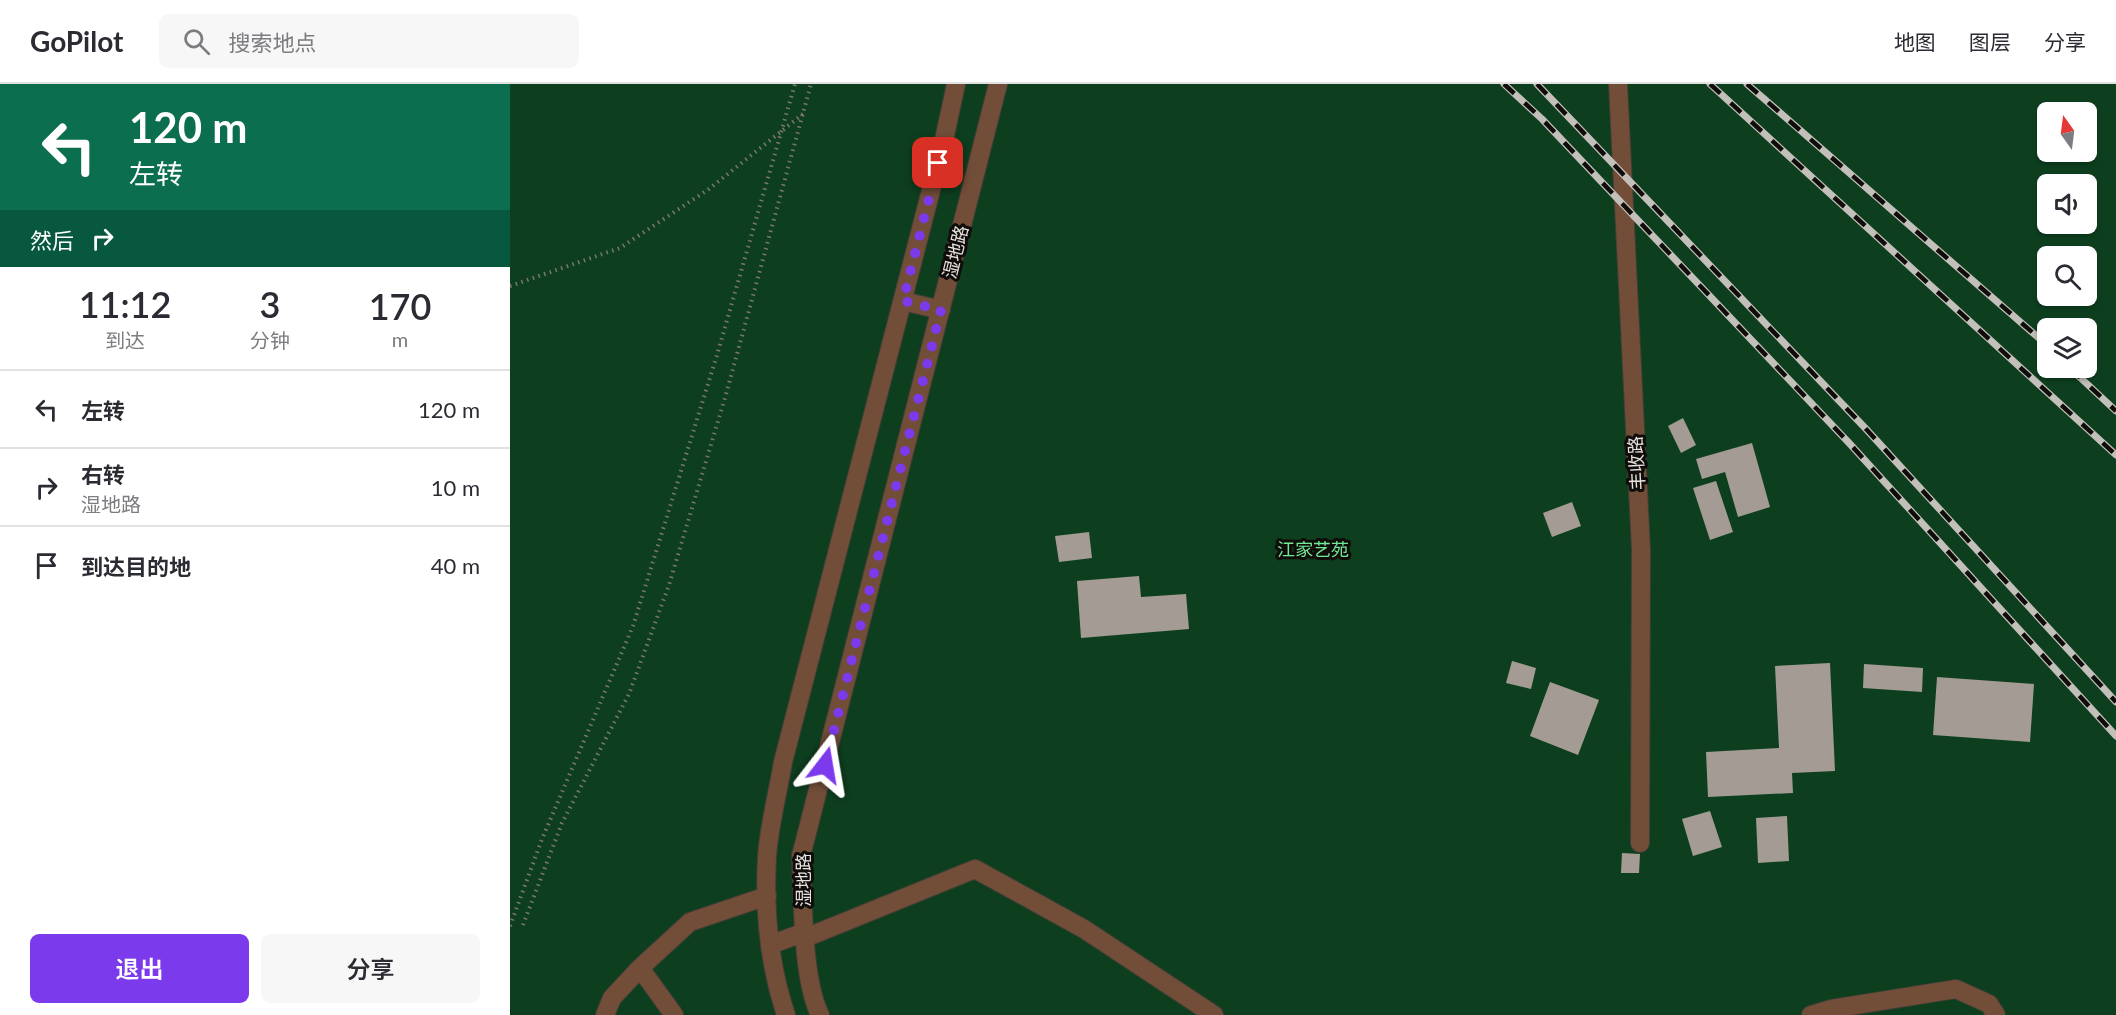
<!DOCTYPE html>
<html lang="zh">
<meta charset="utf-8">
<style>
body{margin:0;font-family:Lato,"Noto Sans SC",sans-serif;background:#f7f7f7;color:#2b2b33;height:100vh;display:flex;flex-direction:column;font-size:22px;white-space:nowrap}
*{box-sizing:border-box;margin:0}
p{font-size:20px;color:#7c7c81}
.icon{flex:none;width:33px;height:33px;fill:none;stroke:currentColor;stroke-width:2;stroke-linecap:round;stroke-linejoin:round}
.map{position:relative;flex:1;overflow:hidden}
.drawer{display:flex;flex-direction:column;background:#fff;width:510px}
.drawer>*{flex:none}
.guide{background:#0b6e4f;color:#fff;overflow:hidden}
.needle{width:39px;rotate:346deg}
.fabs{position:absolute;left:1527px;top:18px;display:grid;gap:12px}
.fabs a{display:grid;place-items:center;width:60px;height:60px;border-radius:9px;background:#fff;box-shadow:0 2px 4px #0004;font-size:30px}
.pin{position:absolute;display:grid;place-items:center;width:51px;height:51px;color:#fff;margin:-26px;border-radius:12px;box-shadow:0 3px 9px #0006}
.me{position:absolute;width:66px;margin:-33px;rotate:14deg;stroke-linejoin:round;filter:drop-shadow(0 0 4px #0008)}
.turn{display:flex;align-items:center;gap:21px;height:126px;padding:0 30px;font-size:27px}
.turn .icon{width:78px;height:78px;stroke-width:2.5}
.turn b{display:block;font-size:42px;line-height:51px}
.then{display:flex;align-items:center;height:57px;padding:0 30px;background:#0003;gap:12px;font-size:22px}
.eta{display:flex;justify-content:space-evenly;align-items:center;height:102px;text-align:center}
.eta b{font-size:36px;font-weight:600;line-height:42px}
.cta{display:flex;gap:12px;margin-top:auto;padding:12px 30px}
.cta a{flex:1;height:69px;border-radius:9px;background:#7c3aed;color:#fff;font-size:24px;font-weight:600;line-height:69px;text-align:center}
.cta a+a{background:#f7f7f7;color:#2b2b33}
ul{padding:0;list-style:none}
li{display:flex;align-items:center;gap:18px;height:78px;padding:0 30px;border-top:2px solid #e1e1e2}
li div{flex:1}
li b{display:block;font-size:22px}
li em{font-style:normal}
header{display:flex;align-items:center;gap:36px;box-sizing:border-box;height:84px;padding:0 30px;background:#fff;border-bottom:2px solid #e1e1e2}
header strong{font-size:28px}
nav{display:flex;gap:33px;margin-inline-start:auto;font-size:21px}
.search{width:420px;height:54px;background:#f7f7f7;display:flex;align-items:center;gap:15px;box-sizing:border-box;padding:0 21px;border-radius:9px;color:#7c7c81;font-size:22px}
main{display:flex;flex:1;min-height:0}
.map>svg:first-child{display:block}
</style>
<header>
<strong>GoPilot</strong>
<div class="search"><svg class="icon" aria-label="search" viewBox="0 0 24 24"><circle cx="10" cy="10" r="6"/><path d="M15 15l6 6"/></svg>搜索地点</div>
<nav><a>地图</a><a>图层</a><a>分享</a></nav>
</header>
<main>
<section class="drawer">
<div class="guide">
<div class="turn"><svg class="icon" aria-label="left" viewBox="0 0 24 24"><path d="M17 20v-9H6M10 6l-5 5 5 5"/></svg><div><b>120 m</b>左转</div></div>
<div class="then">然后<svg class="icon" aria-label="right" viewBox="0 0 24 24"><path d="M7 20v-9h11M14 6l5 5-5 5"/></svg></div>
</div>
<div class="eta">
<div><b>11:12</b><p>到达</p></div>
<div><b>3</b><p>分钟</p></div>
<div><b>170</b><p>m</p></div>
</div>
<ul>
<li><svg class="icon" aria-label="left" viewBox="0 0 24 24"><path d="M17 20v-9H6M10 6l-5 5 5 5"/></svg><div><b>左转</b></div><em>120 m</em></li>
<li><svg class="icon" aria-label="right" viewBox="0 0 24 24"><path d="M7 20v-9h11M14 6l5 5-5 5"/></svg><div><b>右转</b><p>湿地路</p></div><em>10 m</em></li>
<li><svg class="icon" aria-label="arrive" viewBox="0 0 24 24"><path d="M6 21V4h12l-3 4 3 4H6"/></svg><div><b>到达目的地</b></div><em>40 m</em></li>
</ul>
<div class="cta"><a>退出</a><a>分享</a></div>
</section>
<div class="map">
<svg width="1606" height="931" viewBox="0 0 1606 931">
<rect width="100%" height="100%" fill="#28231c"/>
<!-- green -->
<path fill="#0d3f1f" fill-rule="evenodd" d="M0 0H1606V931H0ZM1538 28H1576V68H1538ZM1538 100H1576V140H1538ZM1538 172H1576V212H1538ZM1538 244H1576V284H1538Z"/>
<!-- building -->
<path fill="#a49c94" d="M1173 334 1186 361 1171 369 1158 342Z
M1242 359 1260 423 1228 433 1215 388 1192 395 1186 375Z
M1206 397 1223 448 1200 456 1183 404Z
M1062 418 1071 442 1042 453 1033 429Z
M579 448 582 474 549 478 545 452Z
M629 492 631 513 676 510 679 545 571 554 567 497Z
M1002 577 1026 584 1021 605 996 599Z
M1320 579 1325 687 1282 689 1283 709 1198 713 1196 668 1269 664 1265 582Z
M1354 580 1413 584 1412 608 1353 604Z
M1427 593 1524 600 1520 658 1423 651Z
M1040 598 1089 616 1068 671 1020 652Z
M1200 727 1212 763 1183 772 1172 735Z
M1277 732 1279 777 1248 779 1246 734Z
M1112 769 1130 770 1129 789H1111Z"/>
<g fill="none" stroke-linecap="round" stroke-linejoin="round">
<!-- minor casing -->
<g stroke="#433e37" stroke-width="20">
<path id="minor" d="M1108 0 1131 466 1130 759
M393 217 431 226
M295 854 465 785 574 845 704 931
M260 861 295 848
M130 884 164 931
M95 931 102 914 130 884 180 838 257 812
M276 931C259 880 254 826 257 773 259 741 268 709 273 678L434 56 446 0
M310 931C292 895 293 814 291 772L488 0
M1301 931 1321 925 1446 905 1479 920 1486 931"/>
</g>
<!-- path -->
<path stroke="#7b7670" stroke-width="4" stroke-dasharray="1.5 4.5" stroke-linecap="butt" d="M0 202 110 164 199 105 293 30
M13 841 52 739 119 610 159 501 215 314 301 0
M0 842 32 755 123 542 207 271 285 0"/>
<!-- minor -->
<use href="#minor" stroke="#724e39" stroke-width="18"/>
<!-- rail casing -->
<g stroke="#c3bfbb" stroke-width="7">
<path id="rail" d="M994 0 1032 35 1340 360 1606 652
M1027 0 1357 346 1606 618
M1200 0 1606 371
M1237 0 1538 262
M1560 284 1606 327"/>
</g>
<!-- rail -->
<use href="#rail" stroke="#0f0c0a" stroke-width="4.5" stroke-dasharray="14" stroke-linecap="butt"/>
</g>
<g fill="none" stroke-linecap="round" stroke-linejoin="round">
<!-- route -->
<path stroke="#7c3aed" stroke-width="10" stroke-dasharray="0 18" d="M315 681 431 226 393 217 428 79"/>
</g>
<g text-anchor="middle" stroke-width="6" stroke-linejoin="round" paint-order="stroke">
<!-- street labels -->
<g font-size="18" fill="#e6e2de" stroke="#0f0c0a">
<text transform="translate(446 168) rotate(-76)" y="6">湿地路</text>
<text transform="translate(1127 379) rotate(-93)" y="6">丰收路</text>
<text transform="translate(294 796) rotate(-90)" y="6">湿地路</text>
</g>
<!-- park labels -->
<g font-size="18" fill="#70e894" stroke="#0f0c0a">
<text x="803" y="472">江家艺苑</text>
</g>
</g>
</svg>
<div class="fabs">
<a><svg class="needle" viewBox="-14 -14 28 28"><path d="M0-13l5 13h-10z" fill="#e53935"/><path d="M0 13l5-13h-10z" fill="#7c7c81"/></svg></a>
<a><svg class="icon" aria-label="sound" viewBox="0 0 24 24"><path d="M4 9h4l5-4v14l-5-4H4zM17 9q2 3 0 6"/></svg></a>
<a><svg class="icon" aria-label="search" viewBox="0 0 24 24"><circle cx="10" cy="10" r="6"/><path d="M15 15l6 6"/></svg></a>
<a><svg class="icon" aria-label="layers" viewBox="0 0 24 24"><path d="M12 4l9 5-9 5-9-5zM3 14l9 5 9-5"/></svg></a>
</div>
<div class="pin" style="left:428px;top:79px;background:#d93025"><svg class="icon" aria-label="arrive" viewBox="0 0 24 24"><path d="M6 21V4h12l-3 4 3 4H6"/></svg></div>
<svg class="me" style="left:315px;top:681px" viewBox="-20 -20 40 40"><path d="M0-17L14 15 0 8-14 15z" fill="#7c3aed" stroke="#fff" stroke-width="4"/></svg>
</div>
</main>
